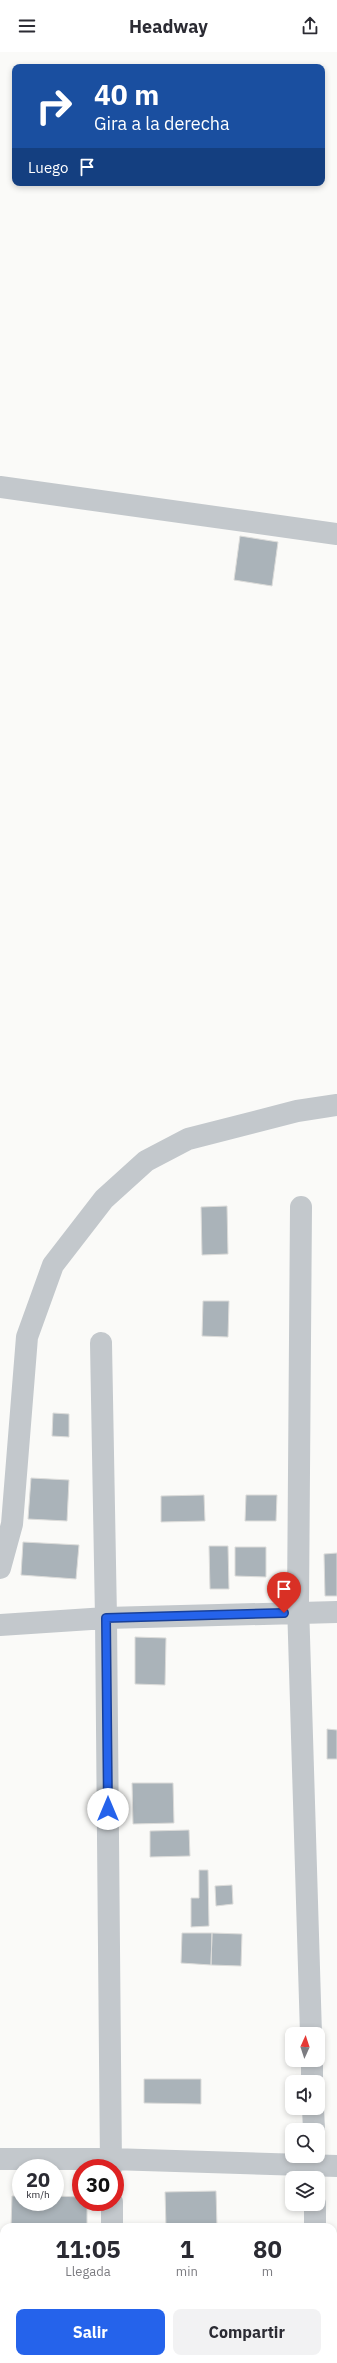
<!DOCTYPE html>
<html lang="es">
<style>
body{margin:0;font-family:"IBM Plex Sans",sans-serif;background:#f2f2f3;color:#2b2b33;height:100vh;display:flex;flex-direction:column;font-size:15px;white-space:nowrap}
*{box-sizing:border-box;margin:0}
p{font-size:13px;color:#7c7c81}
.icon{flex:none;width:22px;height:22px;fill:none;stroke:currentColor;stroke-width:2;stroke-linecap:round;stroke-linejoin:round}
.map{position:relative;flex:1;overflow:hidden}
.side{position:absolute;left:0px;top:2171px;width:337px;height:140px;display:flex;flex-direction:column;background:#fff;border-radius:12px 12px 0 0;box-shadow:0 2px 6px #0003}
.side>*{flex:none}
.top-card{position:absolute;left:12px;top:12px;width:313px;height:122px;border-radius:8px;box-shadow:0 2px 6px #0003;background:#1a4fa0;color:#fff;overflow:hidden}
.needle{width:26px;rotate:3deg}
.buttons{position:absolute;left:285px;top:1975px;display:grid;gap:8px}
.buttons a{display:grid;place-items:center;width:40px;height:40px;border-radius:8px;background:#fff;box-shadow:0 2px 6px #0003;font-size:20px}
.speed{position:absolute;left:12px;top:2107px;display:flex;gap:8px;font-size:20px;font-weight:700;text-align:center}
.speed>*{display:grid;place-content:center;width:52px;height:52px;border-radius:50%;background:#fff;box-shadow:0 2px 6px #0003;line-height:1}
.speed small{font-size:10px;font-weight:400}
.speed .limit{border:6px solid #d22;background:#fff;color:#111}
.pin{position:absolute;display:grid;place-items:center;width:34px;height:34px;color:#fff;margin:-41px -17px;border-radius:50% 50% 50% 0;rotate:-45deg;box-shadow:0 0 4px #0007}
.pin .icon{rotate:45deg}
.me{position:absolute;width:44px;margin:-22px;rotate:0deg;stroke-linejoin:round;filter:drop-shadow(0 0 3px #0008)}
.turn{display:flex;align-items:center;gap:14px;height:84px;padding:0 16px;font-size:18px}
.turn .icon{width:52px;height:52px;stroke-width:2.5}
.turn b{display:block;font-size:28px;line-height:34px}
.then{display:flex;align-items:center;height:38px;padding:0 16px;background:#0003;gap:8px;font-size:15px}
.eta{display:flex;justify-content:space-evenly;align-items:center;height:68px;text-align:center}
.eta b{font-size:24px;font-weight:700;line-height:28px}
.button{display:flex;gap:8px;margin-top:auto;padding:8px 16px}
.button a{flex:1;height:46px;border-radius:8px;background:#2563eb;color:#fff;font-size:16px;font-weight:700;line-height:46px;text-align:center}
.button a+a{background:#f2f2f3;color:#2b2b33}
header{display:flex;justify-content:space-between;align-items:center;height:52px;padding:0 16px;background:#fff;font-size:18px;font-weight:700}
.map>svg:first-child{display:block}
</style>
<header><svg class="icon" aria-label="menu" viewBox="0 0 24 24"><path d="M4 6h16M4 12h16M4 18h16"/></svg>Headway<svg class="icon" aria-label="share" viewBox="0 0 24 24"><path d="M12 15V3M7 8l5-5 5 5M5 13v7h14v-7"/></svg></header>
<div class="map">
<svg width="337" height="2311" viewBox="0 0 337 2311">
<rect width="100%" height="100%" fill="#fafaf8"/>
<!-- building -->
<path fill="#aab3b9" stroke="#dcdcda" d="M240 484 278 490 272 534 234 528Z
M227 1154 228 1202 202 1203 201 1155Z
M203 1249H229L228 1285 202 1284Z
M53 1361 69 1362V1385L52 1384Z
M31 1426 69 1428 67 1469 28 1467Z
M204 1443 205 1469 161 1470V1444Z
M246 1443H277L276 1469H245Z
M23 1490 79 1493 76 1527 21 1523Z
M209 1494H228L229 1537H210Z
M235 1495H266V1525L235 1524Z
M337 1501V1544H325L324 1502Z
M135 1585 166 1586 165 1633 135 1632Z
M327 1677 337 1678V1707H327Z
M132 1731H173L174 1771 133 1772Z
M189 1778 190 1804 150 1805V1779Z
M199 1818H208L209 1874 191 1875V1846H199Z
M232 1833 233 1852 216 1854 215 1834Z
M182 1881H212L211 1913 181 1911Z
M212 1881 242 1882 241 1914 211 1913Z
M144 2027H201V2052L144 2051Z
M216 2139 217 2175H166L165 2140Z
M12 2144H21V2150H55V2144L81 2145V2150H87V2175H11Z
M240 2307H293V2311H240Z"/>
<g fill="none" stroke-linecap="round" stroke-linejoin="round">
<!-- street -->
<path stroke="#c3c8cc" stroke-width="22" d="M0 435 337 482
M301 1155 298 1552 311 1982
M101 1291 106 1566 111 2116
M0 1516 12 1472 27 1285 53 1213 104 1147 146 1109 188 1087 297 1059 337 1053
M0 1573 106 1566 337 1560
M312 2008V2030
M313 2056 314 2078
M0 2107H111L337 2114
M112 2150V2175
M315 2152V2175
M116 2307V2311
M317 2307V2311"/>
</g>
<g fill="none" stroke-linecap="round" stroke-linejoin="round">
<!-- route casing -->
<g stroke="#184099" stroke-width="10">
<path id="route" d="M108 1757 106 1566 284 1561"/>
</g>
<!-- route -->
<use href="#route" stroke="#2563eb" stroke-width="7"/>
</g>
</svg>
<div class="buttons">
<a><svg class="needle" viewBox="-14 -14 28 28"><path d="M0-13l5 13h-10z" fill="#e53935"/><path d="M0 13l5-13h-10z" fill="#7c7c81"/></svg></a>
<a><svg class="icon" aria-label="sound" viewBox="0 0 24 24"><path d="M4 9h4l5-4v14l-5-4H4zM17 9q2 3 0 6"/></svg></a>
<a><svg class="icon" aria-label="search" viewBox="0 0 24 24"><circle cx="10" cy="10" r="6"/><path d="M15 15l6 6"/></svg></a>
<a><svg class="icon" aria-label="layers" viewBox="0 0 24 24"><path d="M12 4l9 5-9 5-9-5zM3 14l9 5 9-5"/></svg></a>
</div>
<div class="speed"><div>20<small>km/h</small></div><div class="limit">30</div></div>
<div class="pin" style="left:284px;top:1561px;background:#d93025"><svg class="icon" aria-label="arrive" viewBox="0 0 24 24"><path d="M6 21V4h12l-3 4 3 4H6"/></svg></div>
<svg class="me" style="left:108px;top:1757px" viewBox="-20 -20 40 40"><circle r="19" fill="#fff"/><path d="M0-13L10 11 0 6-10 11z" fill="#2563eb"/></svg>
<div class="top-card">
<div class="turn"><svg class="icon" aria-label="right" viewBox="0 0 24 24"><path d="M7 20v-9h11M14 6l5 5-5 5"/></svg><div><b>40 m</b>Gira a la derecha</div></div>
<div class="then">Luego<svg class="icon" aria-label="arrive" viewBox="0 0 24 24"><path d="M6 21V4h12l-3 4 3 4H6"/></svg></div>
</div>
<section class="side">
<div class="eta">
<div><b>11:05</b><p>Llegada</p></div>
<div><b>1</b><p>min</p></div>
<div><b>80</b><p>m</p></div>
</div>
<div class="button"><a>Salir</a><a>Compartir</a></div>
</section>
</div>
